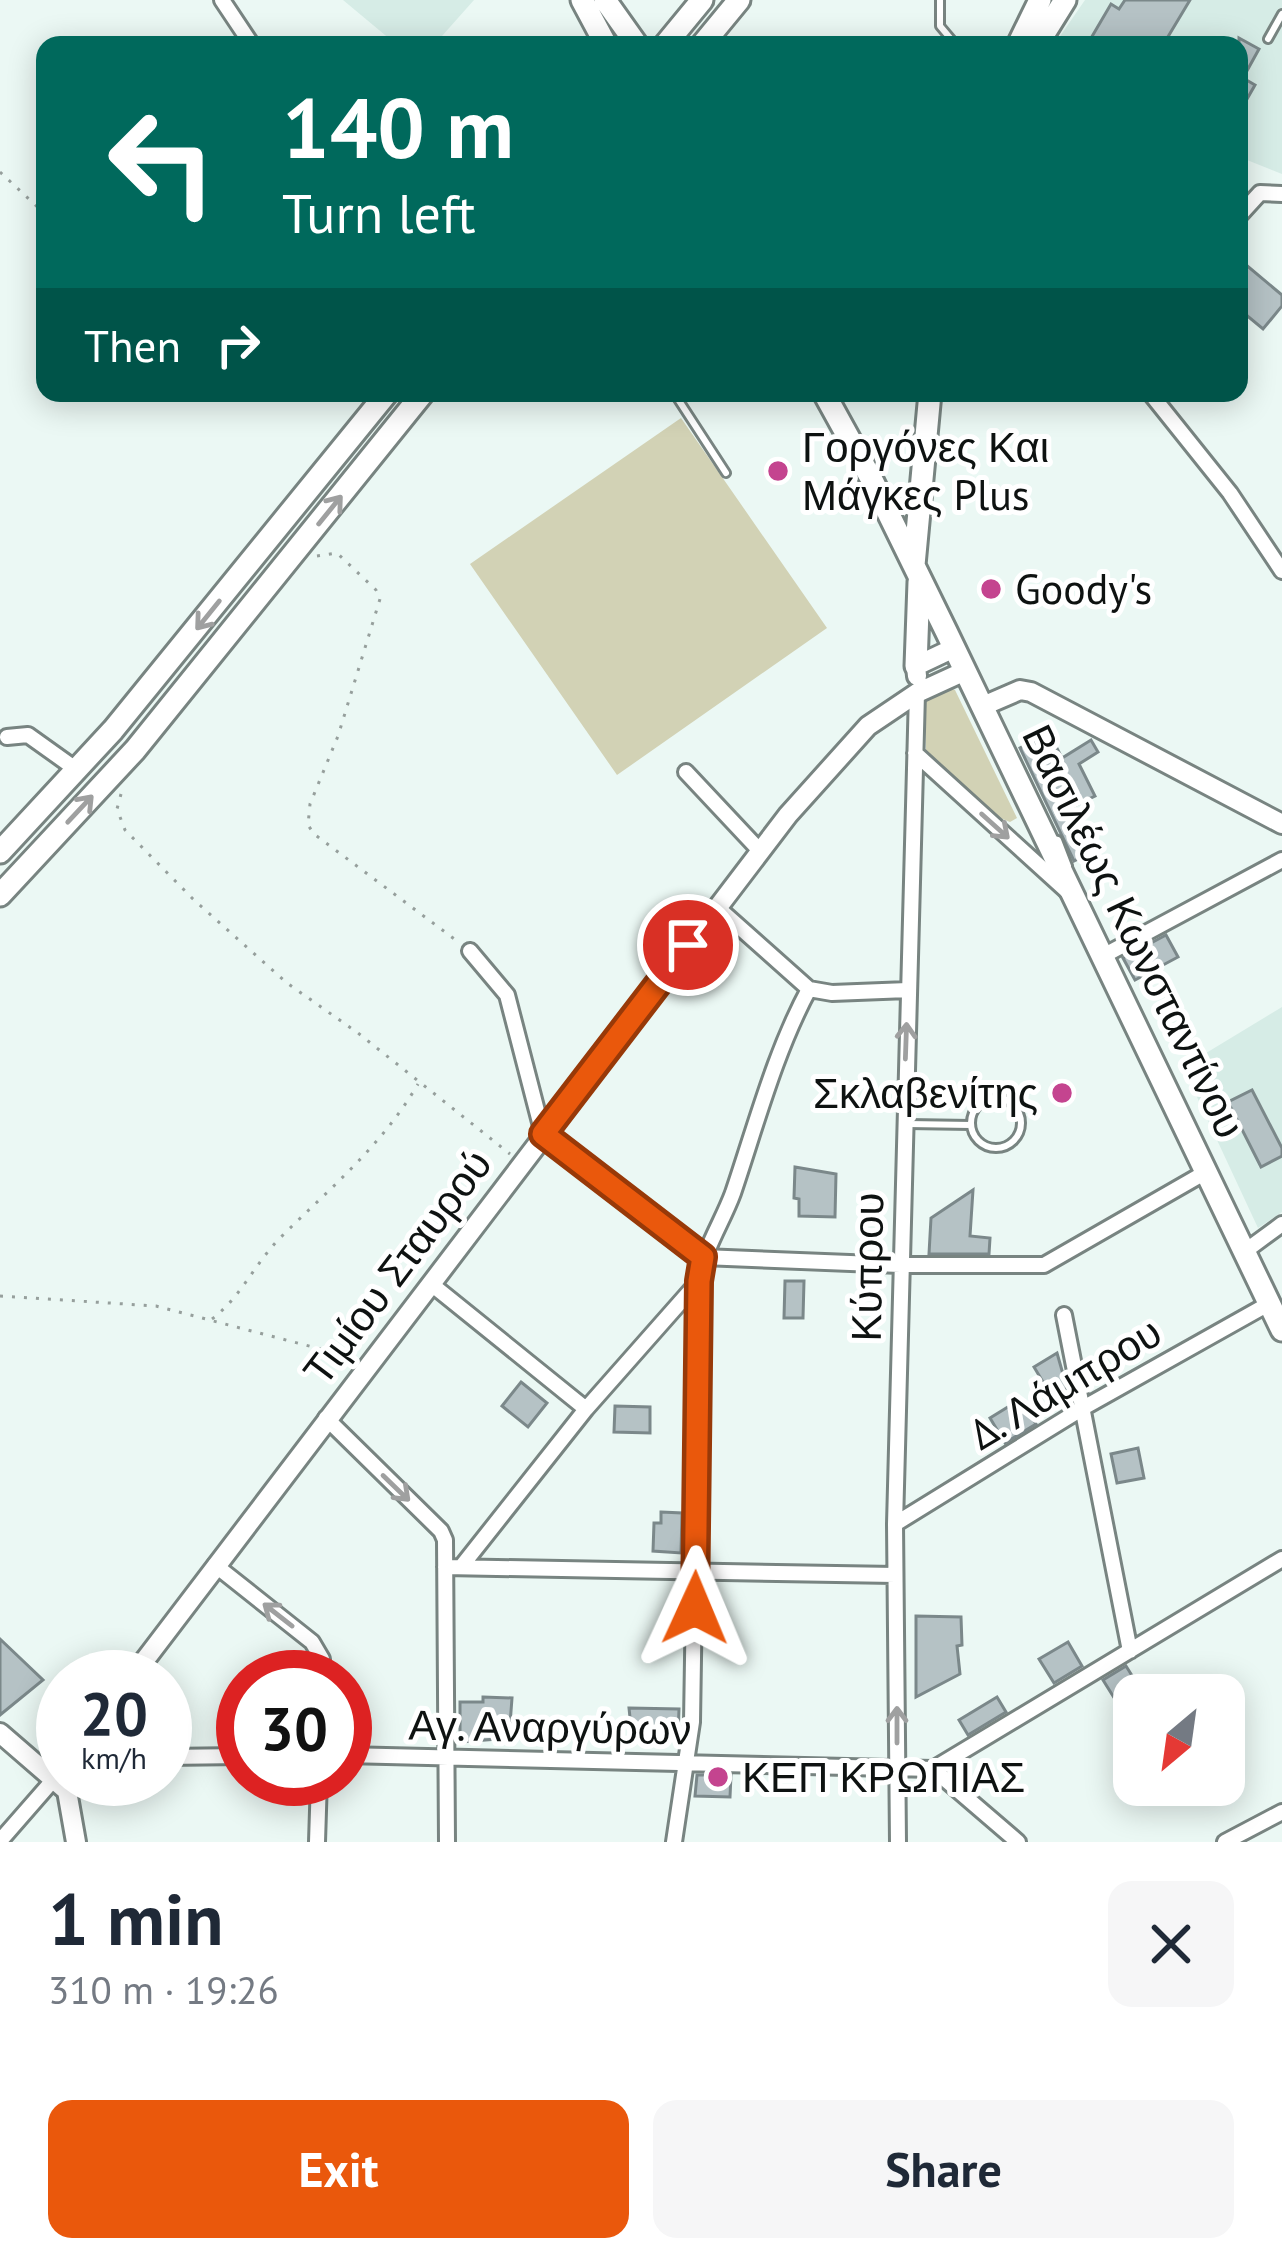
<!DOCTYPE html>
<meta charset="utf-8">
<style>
body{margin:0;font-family:"PT Sans",sans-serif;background:#f6f6f7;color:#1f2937;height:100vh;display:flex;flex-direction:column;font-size:45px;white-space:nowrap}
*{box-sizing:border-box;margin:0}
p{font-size:39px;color:#747a83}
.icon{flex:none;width:66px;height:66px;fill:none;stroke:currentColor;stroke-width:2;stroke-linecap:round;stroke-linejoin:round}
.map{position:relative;height:1842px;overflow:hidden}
.side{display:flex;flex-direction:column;background:#fff;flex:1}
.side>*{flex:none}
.guide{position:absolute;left:36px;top:36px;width:1212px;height:366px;border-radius:24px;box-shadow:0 6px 30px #0003;background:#00695c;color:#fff;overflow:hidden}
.needle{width:78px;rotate:209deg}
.fabs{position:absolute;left:1113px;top:1674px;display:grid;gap:24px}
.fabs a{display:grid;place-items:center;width:132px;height:132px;border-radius:24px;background:#fff;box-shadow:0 6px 30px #0003;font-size:60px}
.speed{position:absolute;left:36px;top:1650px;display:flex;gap:24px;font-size:60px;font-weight:700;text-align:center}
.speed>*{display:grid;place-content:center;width:156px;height:156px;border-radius:50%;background:#fff;box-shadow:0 6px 30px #0003;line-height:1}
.speed small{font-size:30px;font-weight:400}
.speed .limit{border:18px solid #d22;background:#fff;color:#111}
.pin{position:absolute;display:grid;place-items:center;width:102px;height:102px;color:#fff;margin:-51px;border:6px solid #fff;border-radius:50%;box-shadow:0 3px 12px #0007}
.me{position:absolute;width:132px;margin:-66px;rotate:1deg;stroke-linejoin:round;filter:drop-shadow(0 0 9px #0008)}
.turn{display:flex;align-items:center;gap:42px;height:252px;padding:0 48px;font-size:54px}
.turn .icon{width:156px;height:156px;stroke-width:2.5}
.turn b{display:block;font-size:84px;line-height:102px}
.then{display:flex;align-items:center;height:114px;padding:0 48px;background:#0003;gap:24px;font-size:45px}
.round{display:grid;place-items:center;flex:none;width:126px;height:126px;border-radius:24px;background:#f6f6f7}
.summary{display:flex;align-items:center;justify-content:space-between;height:204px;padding:0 48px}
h1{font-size:72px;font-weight:700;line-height:90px}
.primary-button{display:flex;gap:24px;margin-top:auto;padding:24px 48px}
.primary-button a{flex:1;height:138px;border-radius:24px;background:#ea580c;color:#fff;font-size:48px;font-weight:700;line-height:138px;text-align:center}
.primary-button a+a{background:#f6f6f7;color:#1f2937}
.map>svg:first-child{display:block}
</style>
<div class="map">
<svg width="1282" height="1842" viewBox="0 0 1282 1842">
<rect width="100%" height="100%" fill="#ebf8f4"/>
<!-- built -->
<path fill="#d6ece6" d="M343 0H474L434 45H397Z
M1085 0H1282V174L1242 158 1239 160V45H1054Z
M1282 1007V1212L1258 1228 1183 1067Z"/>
<!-- green -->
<path fill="#d2d2b5" d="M681 418 827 628 617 775 470 564Z
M947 687 955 690 1017 818 1010 822 990 814 926 753 925 698Z"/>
<!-- building -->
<path fill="#b5c2c5" stroke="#7b888a" stroke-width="3" d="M1125 0H1190L1163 45H1087L1111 4 1119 9Z
M1239 38 1259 49 1243 78 1255 85 1239 113Z
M1239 259 1282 295V306L1263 329 1239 309Z
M1049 733 1062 758 1091 740 1098 752 1079 764 1095 796 1070 808 1092 852 1074 861 1020 748Z
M1166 935 1178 957 1135 980 1123 958Z
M1252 1090 1282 1148V1156L1261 1167 1228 1102Z
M795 1167 836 1174 835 1217 799 1216V1199L794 1198Z
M973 1190 970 1236 990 1238 989 1254H929L931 1218Z
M785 1281H804L803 1318H784Z
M1057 1353 1067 1388 1052 1397 1034 1367Z
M521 1382 547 1403 528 1427 502 1406Z
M1021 1399 1036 1424 1005 1443 990 1418Z
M615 1406 650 1407V1433L614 1432Z
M1138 1448 1144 1478 1117 1483 1111 1454Z
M661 1512 682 1513 681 1553 653 1551 654 1523H661Z
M916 1616 961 1617 962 1645 957 1646 960 1674 916 1697Z
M0 1639 43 1680 0 1715Z
M1068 1642 1082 1666 1054 1683 1039 1659Z
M1126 1666 1141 1690 1118 1704 1103 1680Z
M483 1697 512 1698 509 1738 460 1742V1702H483Z
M997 1697 1006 1712 968 1735 959 1720Z
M629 1708 679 1709 678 1737H632Z
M697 1775H731L730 1797 695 1796Z"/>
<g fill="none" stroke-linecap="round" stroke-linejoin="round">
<!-- lane casing -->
<g stroke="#788481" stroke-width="12">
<path id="lane" d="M940 0V26L956 45
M1268 39 1282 14
M674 393 726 473
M1053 839 1058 840 1068 866
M971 1123a25 25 0 1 1 50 0a25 25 0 1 1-50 0Z
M908 1124 971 1125"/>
</g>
<!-- street casing -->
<g stroke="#788481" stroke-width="20">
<path id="street" d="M222 0 252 45
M1239 216 1260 193 1282 194
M1150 393 1230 493 1282 571
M7 737 28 735 77 770
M915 753 1067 891
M686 772 761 852
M718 908 809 989 832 993 908 990
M470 951 507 995 543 1134 703 1257
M1103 956 1282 860
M1244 1252 1282 1224
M703 1257 900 1265H1044L1206 1172
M430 1283 586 1409
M1064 1315 1130 1651
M326 1418 441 1531 445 1540 447 1842
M895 1524 1083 1408 1270 1303
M215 1565 312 1642 322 1659V1677
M445 1567 895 1575
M461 1567 586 1409 699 1281
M345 1755 933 1769 1018 1842
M165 1757 243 1756
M933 1769 1282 1559
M0 1841 55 1778
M317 1842 319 1779
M674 1842 692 1722 699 1281C704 1248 722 1223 733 1193 756 1125 775 1052 809 989
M898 1842 895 1524 917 693
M1225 1842 1282 1812"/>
</g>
<!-- secondary casing -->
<g stroke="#788481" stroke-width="24">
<path id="secondary" d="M917 676 916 666 954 648
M983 706 1020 690 1031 692 1282 824
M132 1677 788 815 868 726 917 693 965 671
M0 1733 67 1791 76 1842"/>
</g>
<!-- primary casing -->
<g stroke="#788481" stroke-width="27">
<path id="primary" d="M582 0 606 45
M605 0 637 45
M665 45 702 0
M702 45 739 0
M1018 45 1040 0
M1037 45 1065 0
M824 393 873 482 946 631 1282 1330
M914 565 930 393
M916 666 919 582
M0 852 113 730 387 393
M0 895 135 750 423 393"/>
</g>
<!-- path -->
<path stroke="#969f9c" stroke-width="3" stroke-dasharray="3 9" stroke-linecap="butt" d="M0 172 45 214
M317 556 337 553 376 590 380 599 338 736 310 804 308 825 314 834 457 941
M121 794 117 809 125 830 193 899 287 983 358 1033 510 1154
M0 1296 156 1306 351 1357
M212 1319C241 1297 254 1265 279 1239 329 1189 381 1147 418 1084"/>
<!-- lane -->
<use href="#lane" stroke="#fff" stroke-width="6"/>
<!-- street -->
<use href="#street" stroke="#fff" stroke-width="14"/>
<!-- secondary -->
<use href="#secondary" stroke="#fff" stroke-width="18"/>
<!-- primary -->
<use href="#primary" stroke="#fff" stroke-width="21"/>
</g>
<!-- one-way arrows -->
<defs><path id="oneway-shaft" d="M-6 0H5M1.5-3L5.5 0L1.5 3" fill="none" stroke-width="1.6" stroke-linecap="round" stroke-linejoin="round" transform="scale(3)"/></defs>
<g stroke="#9fa0a0">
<use href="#oneway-shaft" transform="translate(330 510) rotate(-51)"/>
<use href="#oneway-shaft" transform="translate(208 615) rotate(129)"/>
<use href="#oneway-shaft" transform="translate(80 809) rotate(-47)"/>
<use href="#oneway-shaft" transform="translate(995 826) rotate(42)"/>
<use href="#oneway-shaft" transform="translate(906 1041) rotate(-88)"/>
<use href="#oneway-shaft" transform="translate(396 1488) rotate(44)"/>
<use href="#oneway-shaft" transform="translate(278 1615) rotate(-142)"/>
<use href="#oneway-shaft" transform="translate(897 1725) rotate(-90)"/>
</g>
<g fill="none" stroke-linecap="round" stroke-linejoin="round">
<!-- route casing -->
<g stroke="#983908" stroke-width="30">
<path id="route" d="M688 945 543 1134 703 1257 699 1281 695 1608"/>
</g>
<!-- route -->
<use href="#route" stroke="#ea580c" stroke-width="21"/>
</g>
<!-- markers -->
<g fill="#c4448f" stroke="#fff" stroke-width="4.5">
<circle cx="778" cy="471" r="12"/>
<circle cx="991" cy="589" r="12"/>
<circle cx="1062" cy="1093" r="12"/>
<circle cx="718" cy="1777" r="12"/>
</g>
<g text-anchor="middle" stroke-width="10" stroke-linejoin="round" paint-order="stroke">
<!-- poi labels -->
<g font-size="42" fill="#0e1211" stroke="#fff" text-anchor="start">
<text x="802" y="462">Γοργόνες Και<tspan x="802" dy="48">Μάγκες Plus</tspan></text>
<text x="1015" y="604">Goody's</text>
<text x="1038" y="1108" text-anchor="end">Σκλαβενίτης</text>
<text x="742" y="1792">ΚΕΠ ΚΡΩΠΙΑΣ</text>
</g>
<!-- street labels -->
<g font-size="42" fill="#0e1211" stroke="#fff">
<text transform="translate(1134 931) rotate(64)" y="15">Βασιλέως Κωνσταντίνου</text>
<text transform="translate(397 1267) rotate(-53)" y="15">Τιμίου Σταυρού</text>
<text transform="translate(867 1267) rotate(-89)" y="15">Κύπρου</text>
<text transform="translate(1065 1383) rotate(-31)" y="15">Δ. Λάμπρου</text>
<text transform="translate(550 1727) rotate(1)" y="15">Αγ. Αναργύρων</text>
</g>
</g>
</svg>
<div class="fabs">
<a><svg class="needle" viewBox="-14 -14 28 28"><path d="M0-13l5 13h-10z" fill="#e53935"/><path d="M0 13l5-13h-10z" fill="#747a83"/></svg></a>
</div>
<div class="speed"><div>20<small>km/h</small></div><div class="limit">30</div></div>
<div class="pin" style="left:688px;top:945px;background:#d93025"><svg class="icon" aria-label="arrive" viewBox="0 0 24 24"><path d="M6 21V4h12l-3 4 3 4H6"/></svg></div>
<svg class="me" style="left:695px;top:1608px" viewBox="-20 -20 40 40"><path d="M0-17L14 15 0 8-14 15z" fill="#ea580c" stroke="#fff" stroke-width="4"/></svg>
<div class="guide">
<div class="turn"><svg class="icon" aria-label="left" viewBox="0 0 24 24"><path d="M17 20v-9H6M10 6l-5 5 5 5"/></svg><div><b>140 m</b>Turn left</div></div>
<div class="then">Then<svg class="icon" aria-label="right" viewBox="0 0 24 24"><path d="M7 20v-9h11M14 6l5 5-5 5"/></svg></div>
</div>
</div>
<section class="side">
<div class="summary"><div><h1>1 min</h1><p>310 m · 19:26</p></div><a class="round"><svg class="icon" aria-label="close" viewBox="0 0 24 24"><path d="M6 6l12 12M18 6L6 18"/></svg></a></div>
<div class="primary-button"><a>Exit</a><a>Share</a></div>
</section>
